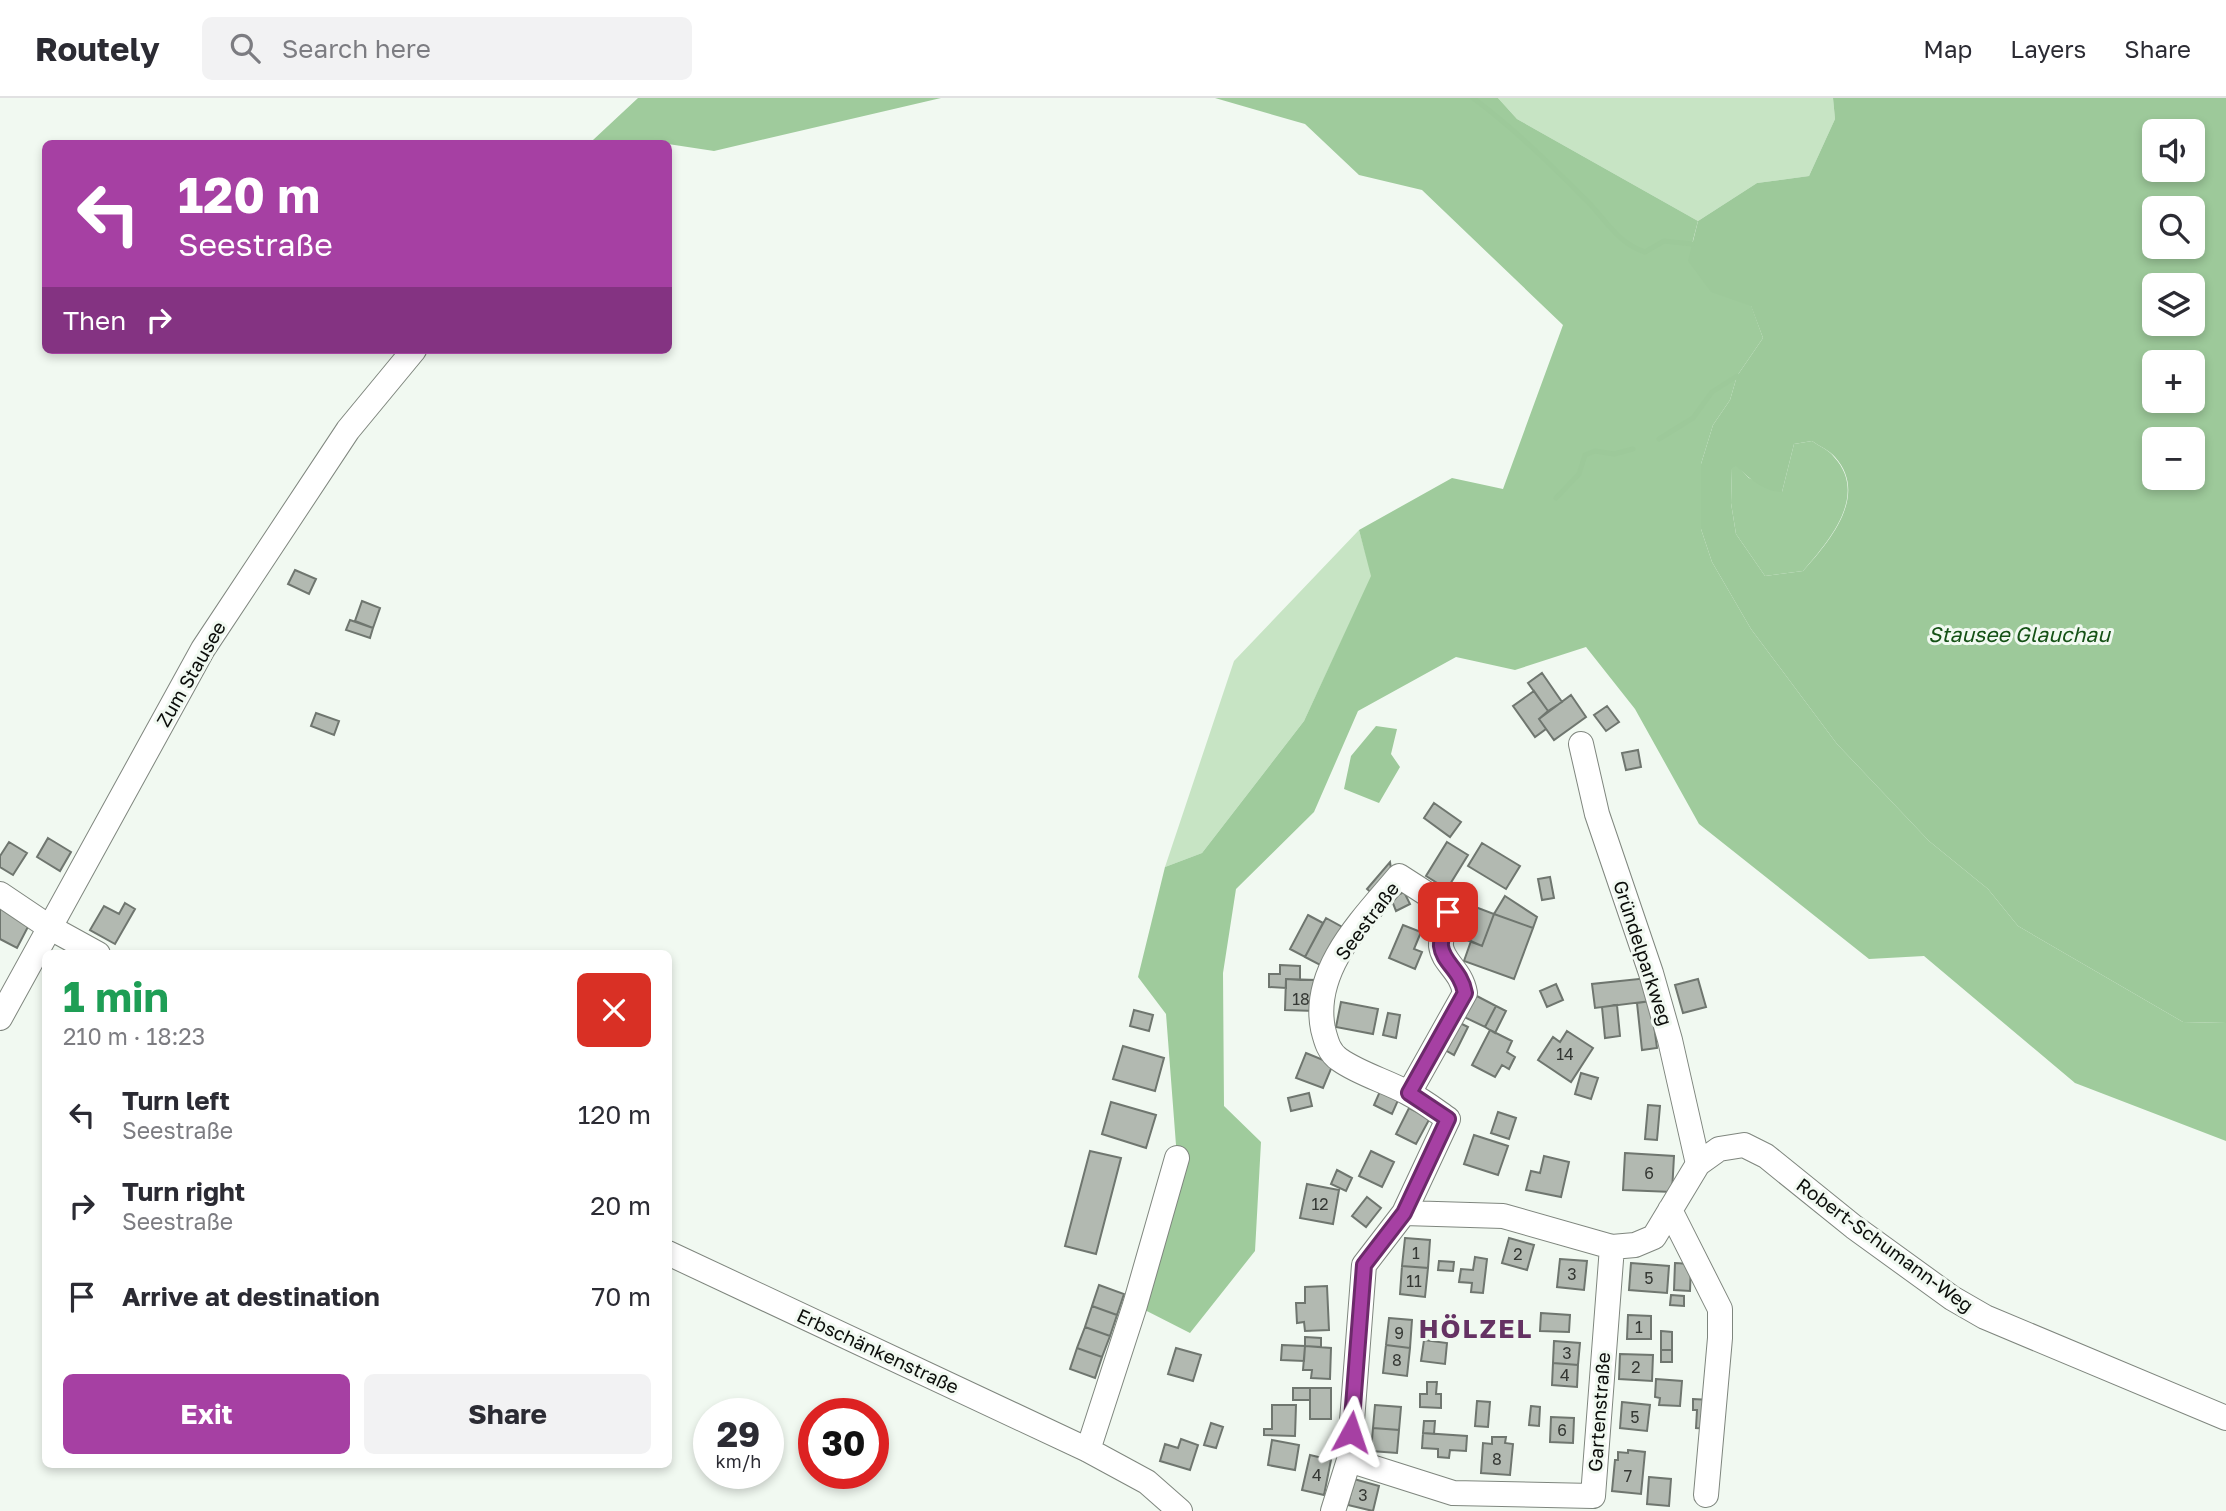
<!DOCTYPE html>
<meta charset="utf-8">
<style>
body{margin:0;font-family:"Golos Text",sans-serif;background:#f2f2f3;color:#2b2b33;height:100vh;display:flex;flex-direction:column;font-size:26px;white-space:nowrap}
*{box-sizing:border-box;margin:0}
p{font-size:23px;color:#7c7c81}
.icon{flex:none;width:38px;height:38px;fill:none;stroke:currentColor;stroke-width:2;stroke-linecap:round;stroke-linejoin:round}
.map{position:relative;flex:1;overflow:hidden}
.side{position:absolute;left:42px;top:852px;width:630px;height:518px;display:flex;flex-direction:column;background:#fff;border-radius:10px;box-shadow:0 4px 10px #0003}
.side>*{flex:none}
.banner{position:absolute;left:42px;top:42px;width:630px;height:214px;border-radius:10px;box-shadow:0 4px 10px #0003;background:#a640a3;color:#fff;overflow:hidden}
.controls{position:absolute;left:2142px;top:21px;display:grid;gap:14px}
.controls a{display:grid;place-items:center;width:63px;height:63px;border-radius:10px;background:#fff;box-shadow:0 4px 10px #0003;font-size:35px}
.speed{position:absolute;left:693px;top:1300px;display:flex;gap:14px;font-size:35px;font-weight:700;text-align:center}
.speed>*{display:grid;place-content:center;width:91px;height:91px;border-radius:50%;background:#fff;box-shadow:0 4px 10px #0003;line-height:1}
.speed small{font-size:18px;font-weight:400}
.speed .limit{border:10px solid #d22;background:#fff;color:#111}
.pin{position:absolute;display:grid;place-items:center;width:60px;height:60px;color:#fff;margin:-30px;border-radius:14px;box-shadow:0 4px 10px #0006}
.me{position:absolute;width:77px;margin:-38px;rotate:5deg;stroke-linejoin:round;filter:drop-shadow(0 0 5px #0008)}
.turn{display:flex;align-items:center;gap:24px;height:147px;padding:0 21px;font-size:32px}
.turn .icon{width:91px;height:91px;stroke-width:2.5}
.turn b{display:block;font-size:49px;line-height:60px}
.then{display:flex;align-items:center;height:66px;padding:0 21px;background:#0003;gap:14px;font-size:26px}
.round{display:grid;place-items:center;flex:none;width:74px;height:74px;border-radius:10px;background:#f2f2f3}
.overview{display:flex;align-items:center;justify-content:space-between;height:119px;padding:0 21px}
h1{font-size:42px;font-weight:700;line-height:52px;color:#1e9e55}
.button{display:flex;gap:14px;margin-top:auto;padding:14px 21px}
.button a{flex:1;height:80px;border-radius:10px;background:#a640a3;color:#fff;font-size:28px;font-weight:700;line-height:80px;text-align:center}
.button a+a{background:#f2f2f3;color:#2b2b33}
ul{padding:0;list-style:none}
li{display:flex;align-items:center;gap:21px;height:91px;padding:0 21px}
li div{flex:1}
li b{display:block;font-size:26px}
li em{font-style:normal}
header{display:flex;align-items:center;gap:42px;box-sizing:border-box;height:98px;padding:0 35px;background:#fff;border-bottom:2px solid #e1e1e2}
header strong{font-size:33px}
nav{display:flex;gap:38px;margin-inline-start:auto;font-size:24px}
.search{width:490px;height:63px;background:#f2f2f3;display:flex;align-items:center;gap:18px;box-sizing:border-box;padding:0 24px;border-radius:10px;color:#7c7c81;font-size:26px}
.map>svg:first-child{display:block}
</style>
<header>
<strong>Routely</strong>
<div class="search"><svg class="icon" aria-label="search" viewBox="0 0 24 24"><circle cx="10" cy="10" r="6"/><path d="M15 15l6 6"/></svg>Search here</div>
<nav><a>Map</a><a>Layers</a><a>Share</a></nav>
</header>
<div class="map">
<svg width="2226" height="1413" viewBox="0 0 2226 1413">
<rect width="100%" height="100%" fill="#f1f9f1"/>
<!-- green -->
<path fill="#c7e4c4" d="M1498 0H1833L1835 21 1809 78 1757 85 1698 123 1517 21Z
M1359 432 1372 478 1304 623 1202 755 1165 769 1234 563Z"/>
<!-- forest -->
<path fill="#9fcb9c" d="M638 0H941L714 53 668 46 594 45 593 42Z
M1215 0H1498L1517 21 1698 123 1692 146 1711 193 1751 207 1763 240 1737 278 1730 302 1713 327 1701 366V431L1712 464 1751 531 1837 646 1929 743 1988 791 2018 828 2183 924 2226 925V1043L2075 985 1924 858 1869 861 1699 726 1635 611 1586 549 1515 572 1456 559 1358 613 1314 714 1236 791 1223 875 1224 1008 1261 1044 1255 1153 1190 1235 1135 1207 1177 1060 1166 916 1138 879 1165 769 1202 755 1304 623 1371 478 1359 432 1452 380 1503 391 1563 227 1422 92 1359 77 1305 26Z
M1812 343C1819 348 1829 352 1834 359 1869 397 1829 443 1803 473L1765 478 1736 436 1731 405 1732 369 1736 367 1749 380 1782 394 1794 346Z"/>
<!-- water -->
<path fill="#9dc99a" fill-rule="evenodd" d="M1833 0H2226V925L2183 924 2018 828 1988 791 1929 743 1837 646 1751 531 1712 464 1701 431V366L1713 327 1730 302 1737 278 1763 240 1751 208 1711 194 1688 163 1698 123 1757 85 1809 78 1835 21ZM2154 33H2193V72H2154ZM2154 110H2193V149H2154ZM2154 187H2193V226H2154ZM2154 264H2193V303H2154ZM2154 341H2193V380H2154ZM1812 343C1819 348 1829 352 1835 359 1869 397 1830 443 1803 473L1765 478 1736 436 1731 405 1732 370 1736 368C1749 380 1764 394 1782 394L1794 346Z
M1376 628 1397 631 1391 656 1400 669 1379 705 1344 691 1351 658Z"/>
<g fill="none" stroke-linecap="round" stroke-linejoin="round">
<!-- stream -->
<path stroke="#9dc99a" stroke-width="5" d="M1473 0C1515 31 1552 68 1589 105 1607 124 1619 146 1645 154L1664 143 1692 146
M1659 341 1693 320 1712 294 1737 278
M1556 400 1579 376 1585 357 1595 353 1614 356 1633 351"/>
</g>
<!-- building -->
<path fill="#b2b9b1" stroke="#6f766f" stroke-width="2" d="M295 472 316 481 309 496 288 486Z
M362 503 380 510 373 530 355 523Z
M350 522 373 530 370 540 346 532Z
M1542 575 1562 604 1548 613 1528 585Z
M1534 593 1548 613 1539 621 1546 631 1535 639 1513 608Z
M1571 597 1586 619 1554 642 1539 621Z
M1607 608 1619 624 1606 633 1594 617Z
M316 615 339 623 334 637 311 628Z
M1638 652 1641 669 1626 672 1622 655Z
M1434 705 1461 724 1450 739 1424 720Z
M48 740 71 754 60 773 37 759Z
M9 744 27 755 13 777 0 769V758Z
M1447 744 1468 757 1447 791 1426 778Z
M1482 745 1520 768 1506 791 1468 768Z
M1390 764 1392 778 1375 798 1367 791Z
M1550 779 1554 800 1542 802 1538 781Z
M1404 794 1410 806 1396 813 1391 800Z
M1505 798 1537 819 1533 830 1494 816Z
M125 805 135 811 115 846 90 832 104 808 119 816Z
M1465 805 1494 816 1482 848 1453 837Z
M0 810 31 823 17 850 0 841Z
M1494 816 1533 830 1514 881 1464 863 1471 843 1482 848Z
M1308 817 1323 825 1305 859 1290 851Z
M1326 820 1344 830 1324 869 1305 859Z
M1403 827 1421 834 1414 851 1422 854 1415 871 1389 860Z
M1280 867 1300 868V882L1286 881V890L1269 889V876H1280Z
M1648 880 1651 903 1595 910 1592 886Z
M1286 881 1316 882 1315 913 1285 912Z
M1698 881 1706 909 1683 915 1675 887Z
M1556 886 1563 902 1547 909 1540 893Z
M1471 895 1496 908 1485 929 1460 917Z
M1651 903 1657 950 1642 952 1637 905Z
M1341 904 1378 911 1373 936 1336 929Z
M1617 907 1620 938 1605 940 1602 909Z
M1496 908 1506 913 1495 935 1485 929Z
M1134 912 1153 917 1149 933 1130 928Z
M1388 915 1400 917 1396 940 1383 937Z
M1454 922 1468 929 1454 957 1440 949Z
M1490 932 1512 943 1507 954 1515 959 1509 971 1502 967 1495 979 1472 967Z
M1567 933 1593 950 1571 984 1538 962 1553 939 1560 944Z
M1123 948 1164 960 1155 993 1113 981Z
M1306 955 1333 966 1323 990 1296 980Z
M1581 975 1598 980 1591 1001 1575 996Z
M1381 991 1399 1000 1392 1016 1374 1007Z
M1309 995 1312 1008 1291 1013 1288 1000Z
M1111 1004 1156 1017 1146 1050 1102 1036Z
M1648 1007 1660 1008 1657 1042 1645 1041Z
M1409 1010 1430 1020 1416 1046 1396 1036Z
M1498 1014 1516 1020 1509 1041 1491 1035Z
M1474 1037 1508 1048 1498 1077 1464 1066Z
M1090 1053 1121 1060 1096 1156 1065 1148Z
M1371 1053 1394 1064 1382 1089 1359 1078Z
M1625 1055 1674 1058 1672 1094 1623 1092Z
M1544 1058 1569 1064 1561 1099 1526 1092 1531 1073 1540 1075Z
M1337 1072 1352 1080 1346 1093 1331 1086Z
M1307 1086 1339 1092 1333 1126 1300 1120Z
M1367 1099 1381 1110 1366 1129 1352 1118Z
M1405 1140 1430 1142 1428 1170 1402 1168Z
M1509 1140 1534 1147 1527 1172 1502 1165Z
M1475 1159 1487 1161 1483 1195 1471 1194 1472 1185 1459 1184 1461 1171 1473 1172Z
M1560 1161 1587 1163 1584 1192 1557 1189Z
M1439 1163 1454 1164 1453 1173 1438 1172Z
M1631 1165 1669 1168 1667 1195 1629 1192Z
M1675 1165 1691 1166 1690 1193 1674 1192Z
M1402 1168 1428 1170 1425 1199 1400 1196Z
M1099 1187 1124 1196 1117 1217 1092 1208Z
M1327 1188 1329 1232 1305 1233 1304 1224 1297 1225 1296 1205H1305V1189Z
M1671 1197 1684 1198V1208L1670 1207Z
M1092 1208 1117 1217 1110 1238 1085 1229Z
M1541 1215 1570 1217 1569 1234 1540 1233Z
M1628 1217 1651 1218V1241H1627Z
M1389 1220 1412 1222 1410 1250 1386 1247Z
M1085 1229 1110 1238 1102 1259 1077 1250Z
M1661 1233 1672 1234V1252H1661Z
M1305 1239 1321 1240V1249L1305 1248Z
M1424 1242 1447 1245 1445 1266 1421 1263Z
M1554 1243 1580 1245 1578 1267 1553 1265Z
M1282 1247 1305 1248 1304 1263 1281 1262Z
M1386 1247 1410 1250 1407 1278 1383 1275Z
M1305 1248 1331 1250 1330 1281 1311 1280 1312 1272H1303Z
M1077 1250 1102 1259 1095 1280 1070 1271Z
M1176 1250 1201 1257 1193 1283 1168 1276Z
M1661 1252H1672V1264H1661Z
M1620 1256 1653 1257 1652 1283 1619 1281Z
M1553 1265 1578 1267 1577 1289 1552 1287Z
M1656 1281 1682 1283 1680 1308 1659 1307 1660 1300 1655 1299Z
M1427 1284H1437L1436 1296H1441V1310L1420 1309V1296H1427Z
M1293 1290H1310V1302H1293Z
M1310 1290H1331V1321H1310Z
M1693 1301 1710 1302 1709 1331 1696 1330 1697 1312H1693Z
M1477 1303 1490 1304 1488 1329 1475 1328Z
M1622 1304 1650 1307 1647 1333 1620 1330Z
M1272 1307H1296L1295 1338 1264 1337V1331H1272Z
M1375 1307 1401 1309 1399 1332 1373 1330Z
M1531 1308 1540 1309 1539 1328 1529 1327Z
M1551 1319 1574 1320 1573 1345 1550 1344Z
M1424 1323H1435L1434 1336 1423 1335Z
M1211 1325 1223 1329 1216 1350 1204 1347Z
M1373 1330 1399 1332 1397 1355 1371 1353Z
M1423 1335 1467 1338 1466 1353 1450 1352 1449 1360 1438 1359V1351L1422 1350Z
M1492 1339H1506L1505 1345 1513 1346 1510 1377 1481 1375 1483 1345 1492 1346Z
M1181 1341 1198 1347 1190 1372 1160 1363 1165 1346 1178 1350Z
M1272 1342 1299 1347 1295 1372 1268 1367Z
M1628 1352 1645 1354 1641 1396 1612 1393 1615 1362H1618V1354L1628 1355Z
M1310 1357 1331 1362 1324 1397 1302 1392Z
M1649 1379 1671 1381 1669 1408 1647 1406Z
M1354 1381 1379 1388 1373 1413 1348 1407Z"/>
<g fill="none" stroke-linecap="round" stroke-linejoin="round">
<!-- minor casing -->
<g stroke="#7f867e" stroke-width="26">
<path id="minor" d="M1581 646 1597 716 1651 875 1670 942 1698 1066
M0 796 49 829 98 856
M0 920 203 551 348 332 414 252
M1670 1112 1720 1211V1240L1706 1397
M1404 1115 1503 1118 1612 1149 1635 1147 1654 1139 1698 1066 1719 1051 1744 1047 1766 1058 1854 1129 1952 1200 1985 1219 2226 1320
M668 1155 1088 1352 1147 1384 1180 1413
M1088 1352 1135 1207 1177 1060
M1349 1362 1453 1395 1593 1398 1612 1149
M1333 1413 1349 1362 1364 1167 1404 1115 1448 1021C1435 1012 1422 1002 1408 995 1386 983 1360 976 1340 962 1329 955 1326 943 1323 931 1311 871 1364 820 1399 778L1441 805 1448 814C1448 825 1440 838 1441 848 1443 865 1461 872 1465 895L1409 995"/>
</g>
<!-- minor -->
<use href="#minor" stroke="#fff" stroke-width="24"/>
</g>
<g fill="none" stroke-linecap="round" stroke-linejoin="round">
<!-- route casing -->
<g stroke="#6c2a6a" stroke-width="18">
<path id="route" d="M1351 1334 1364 1167 1404 1115 1448 1021 1409 995 1465 895C1461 872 1443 865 1441 848 1440 838 1448 825 1448 814"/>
</g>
<!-- route -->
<use href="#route" stroke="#a640a3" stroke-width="12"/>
</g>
<g text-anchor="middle" stroke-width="6" stroke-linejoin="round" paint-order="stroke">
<!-- number labels -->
<g font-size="16" fill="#353834">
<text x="1301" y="907">18</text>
<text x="1565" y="962">14</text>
<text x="1649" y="1081">6</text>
<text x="1320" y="1112">12</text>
<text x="1416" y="1161">1</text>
<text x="1518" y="1162">2</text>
<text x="1572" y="1182">3</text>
<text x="1649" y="1186">5</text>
<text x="1414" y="1189">11</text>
<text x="1639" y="1235">1</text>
<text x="1399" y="1241">9</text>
<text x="1567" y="1261">3</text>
<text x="1397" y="1268">8</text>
<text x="1636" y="1275">2</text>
<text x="1565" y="1283">4</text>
<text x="1635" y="1325">5</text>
<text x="1562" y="1338">6</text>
<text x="1497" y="1367">8</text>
<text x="1317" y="1383">4</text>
<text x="1628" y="1384">7</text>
<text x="1363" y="1403">3</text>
</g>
<!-- street labels -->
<g font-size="19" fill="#0b0d0a" stroke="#f1f9f1">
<text transform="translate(191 576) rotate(-60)" y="7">Zum Stausee</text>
<text transform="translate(1367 823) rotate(-53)" y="7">Seestraße</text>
<text transform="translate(1643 855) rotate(72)" y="7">Gründelparkweg</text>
<text transform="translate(1885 1147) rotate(36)" y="7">Robert-Schumann-Weg</text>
<text transform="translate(878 1253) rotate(25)" y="7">Erbschänkenstraße</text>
<text transform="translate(1599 1314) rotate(-86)" y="7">Gartenstraße</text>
</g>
<!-- water labels -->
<g font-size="21" font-style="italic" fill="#155216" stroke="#f1f9f1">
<text x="2019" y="544">Stausee Glauchau</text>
</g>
<!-- district labels -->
<g font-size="26" font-weight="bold" letter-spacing="2" fill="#653263" stroke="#f1f9f1">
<text x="1476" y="1240">HÖLZEL</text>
</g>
</g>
</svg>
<div class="controls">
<a><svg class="icon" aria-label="sound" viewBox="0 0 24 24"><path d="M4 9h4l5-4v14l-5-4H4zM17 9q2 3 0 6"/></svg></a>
<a><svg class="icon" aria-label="search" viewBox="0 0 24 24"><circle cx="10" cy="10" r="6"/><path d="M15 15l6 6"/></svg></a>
<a><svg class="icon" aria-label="layers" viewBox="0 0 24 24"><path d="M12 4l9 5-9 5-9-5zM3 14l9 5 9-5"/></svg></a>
<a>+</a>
<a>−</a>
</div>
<div class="speed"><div>29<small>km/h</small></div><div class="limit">30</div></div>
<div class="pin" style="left:1448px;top:814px;background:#d93025"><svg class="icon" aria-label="arrive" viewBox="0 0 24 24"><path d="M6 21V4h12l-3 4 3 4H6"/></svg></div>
<svg class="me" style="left:1351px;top:1334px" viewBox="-20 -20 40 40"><path d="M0-17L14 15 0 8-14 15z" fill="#a640a3" stroke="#fff" stroke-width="4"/></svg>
<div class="banner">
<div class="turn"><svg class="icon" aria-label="left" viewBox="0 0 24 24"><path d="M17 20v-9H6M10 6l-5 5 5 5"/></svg><div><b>120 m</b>Seestraße</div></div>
<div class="then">Then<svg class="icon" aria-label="right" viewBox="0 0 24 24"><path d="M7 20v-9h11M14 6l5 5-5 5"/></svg></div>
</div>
<section class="side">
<div class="overview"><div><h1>1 min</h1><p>210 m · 18:23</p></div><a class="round" style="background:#d93025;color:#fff"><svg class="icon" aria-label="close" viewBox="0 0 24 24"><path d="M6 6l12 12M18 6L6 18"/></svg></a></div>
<ul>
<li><svg class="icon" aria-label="left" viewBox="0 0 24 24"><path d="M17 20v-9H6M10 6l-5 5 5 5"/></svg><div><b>Turn left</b><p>Seestraße</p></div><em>120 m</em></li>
<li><svg class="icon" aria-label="right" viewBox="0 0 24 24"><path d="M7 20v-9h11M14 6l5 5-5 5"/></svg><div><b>Turn right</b><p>Seestraße</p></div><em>20 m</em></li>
<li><svg class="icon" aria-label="arrive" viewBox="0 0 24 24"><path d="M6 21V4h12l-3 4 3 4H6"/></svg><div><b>Arrive at destination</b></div><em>70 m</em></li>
</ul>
<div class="button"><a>Exit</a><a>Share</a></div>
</section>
</div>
